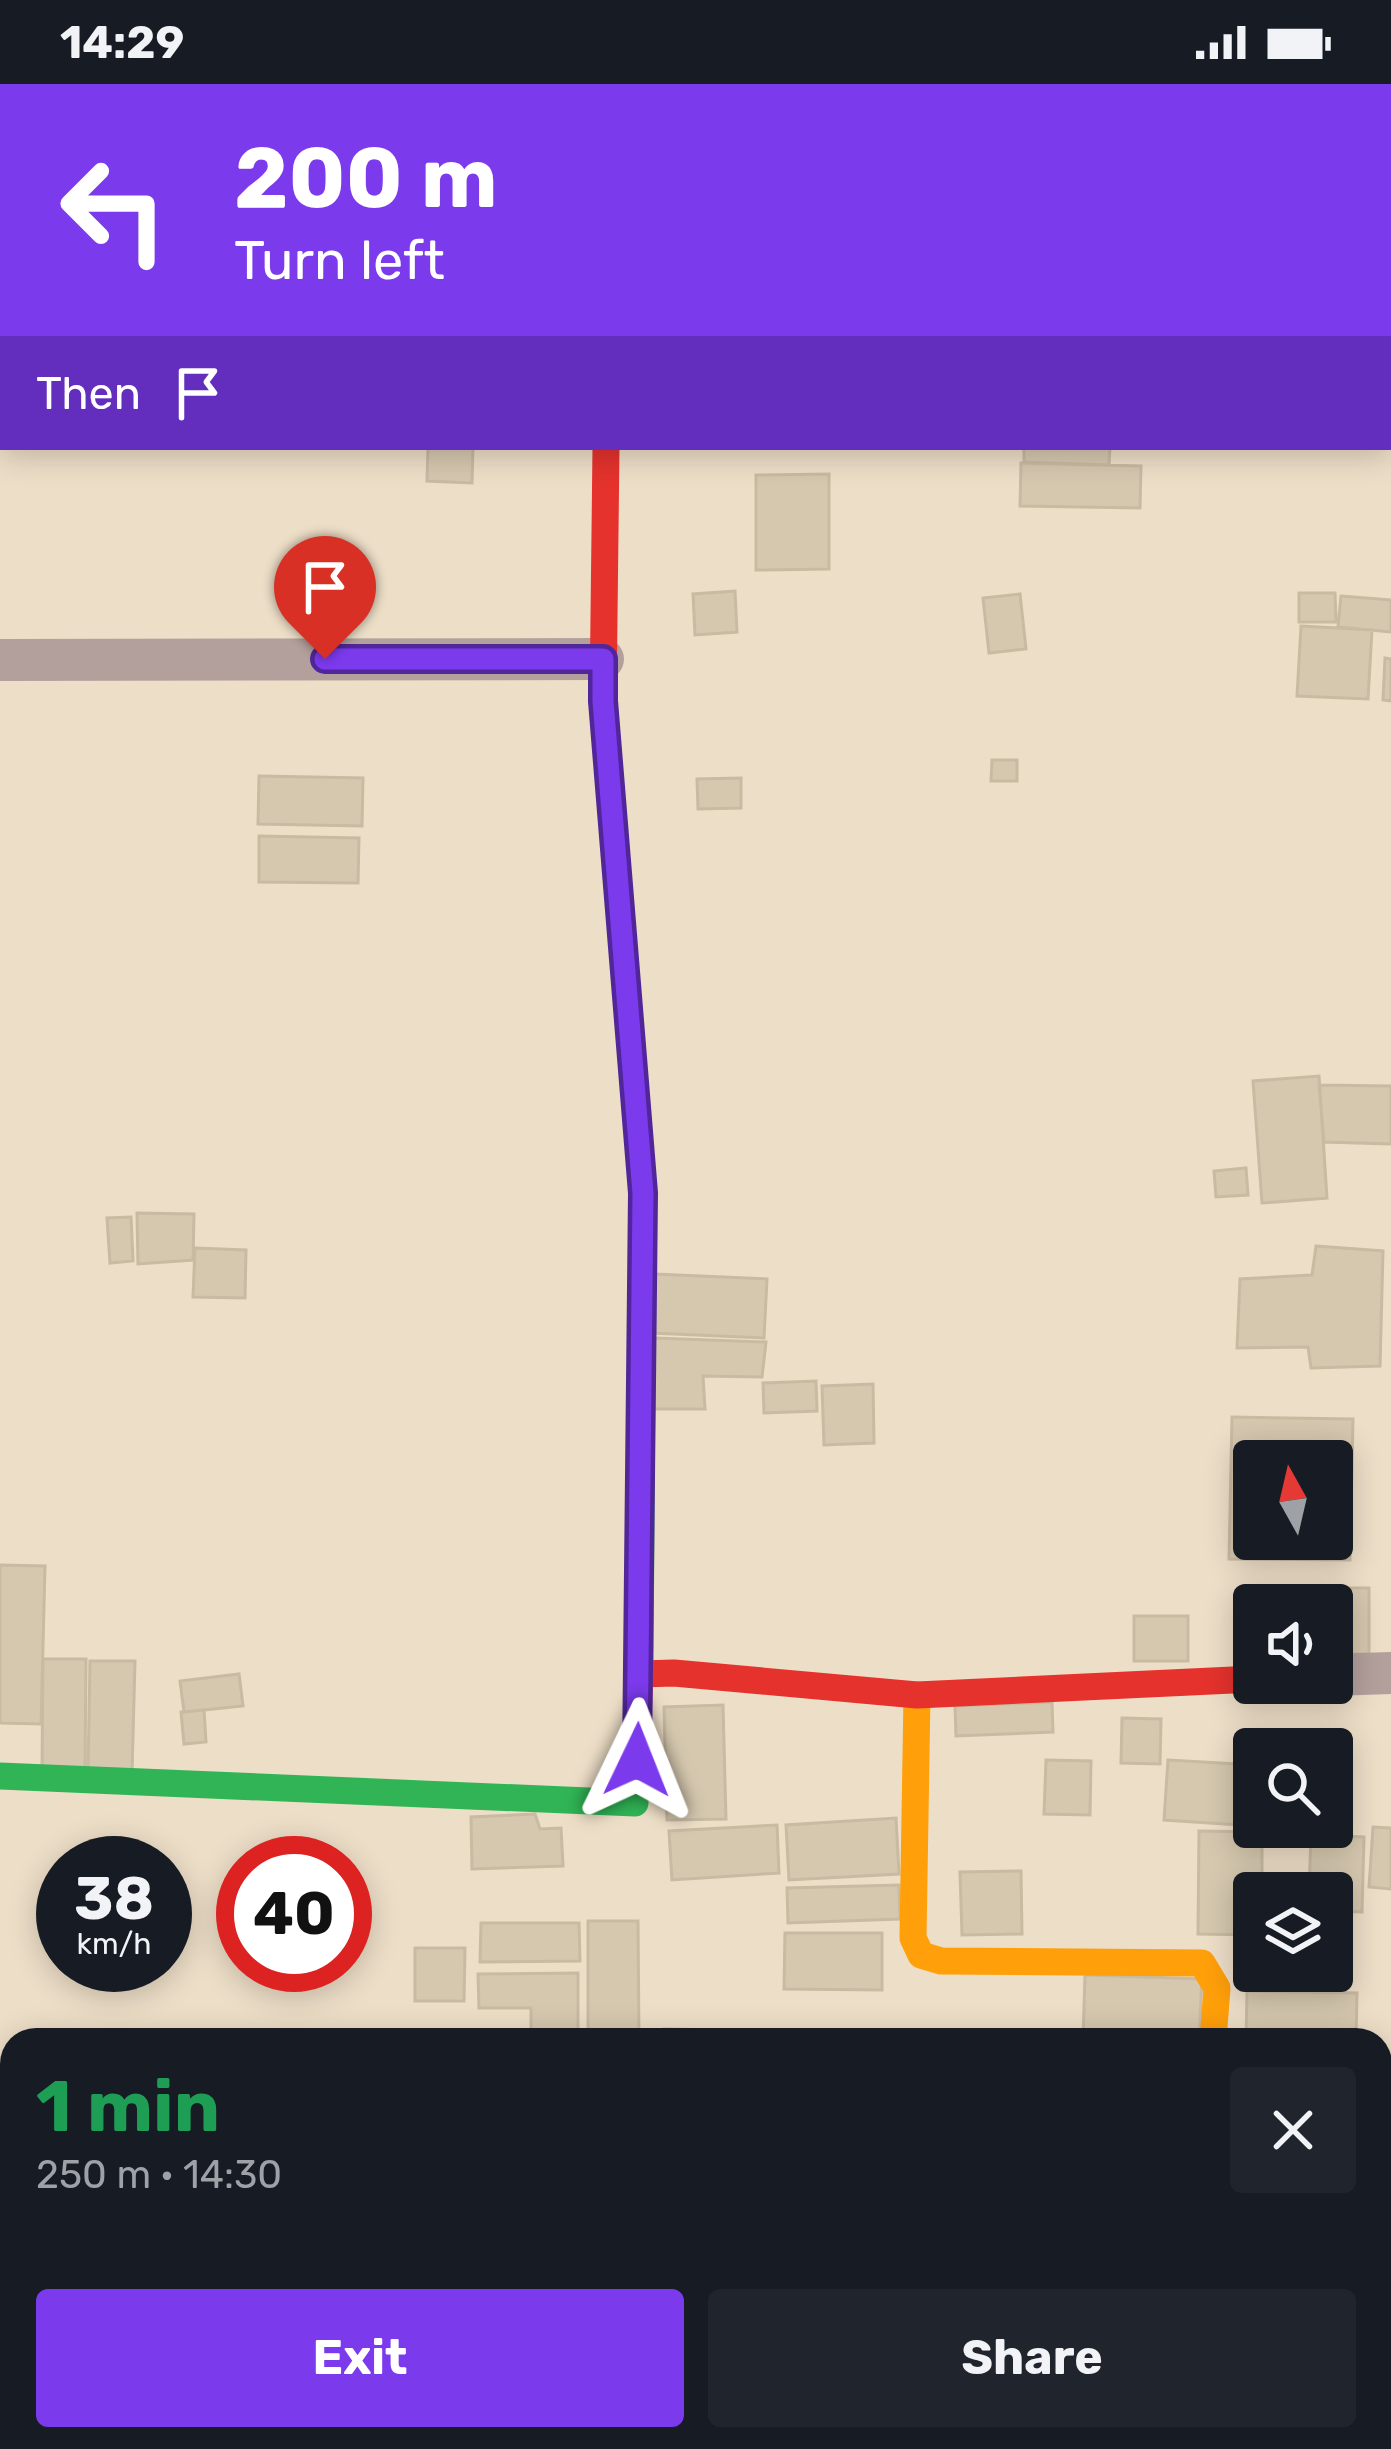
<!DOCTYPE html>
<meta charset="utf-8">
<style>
body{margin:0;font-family:Rubik,sans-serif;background:#20242c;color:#f1f3f6;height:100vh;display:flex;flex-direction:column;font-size:45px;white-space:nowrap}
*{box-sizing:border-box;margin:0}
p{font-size:39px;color:#9ea1a6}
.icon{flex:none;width:66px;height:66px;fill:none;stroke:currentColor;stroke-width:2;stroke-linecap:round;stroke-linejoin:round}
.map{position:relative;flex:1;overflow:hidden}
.details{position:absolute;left:0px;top:1944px;width:1392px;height:423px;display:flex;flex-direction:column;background:#171b24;border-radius:36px 36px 0 0;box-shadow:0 6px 30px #0003}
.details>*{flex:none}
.guide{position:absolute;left:0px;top:0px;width:1392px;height:366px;box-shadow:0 6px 30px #0003;background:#7c3aed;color:#fff;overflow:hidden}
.needle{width:78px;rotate:352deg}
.buttons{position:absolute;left:1233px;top:1356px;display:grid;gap:24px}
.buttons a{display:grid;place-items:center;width:120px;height:120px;border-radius:12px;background:#171b24;box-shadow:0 6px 30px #0003;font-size:60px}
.speed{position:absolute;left:36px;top:1752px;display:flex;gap:24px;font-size:60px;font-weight:700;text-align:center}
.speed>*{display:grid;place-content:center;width:156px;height:156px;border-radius:50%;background:#171b24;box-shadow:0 6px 30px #0003;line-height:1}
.speed small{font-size:30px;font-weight:400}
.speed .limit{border:18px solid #d22;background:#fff;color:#111}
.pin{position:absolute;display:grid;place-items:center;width:102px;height:102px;color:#fff;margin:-123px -51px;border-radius:50% 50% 50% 0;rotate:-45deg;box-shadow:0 0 12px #0007}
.pin .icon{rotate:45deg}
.me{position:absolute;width:132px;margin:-66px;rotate:2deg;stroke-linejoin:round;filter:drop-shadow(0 0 9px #0008)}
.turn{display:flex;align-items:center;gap:42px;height:252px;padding:0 36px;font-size:54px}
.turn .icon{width:156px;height:156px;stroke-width:2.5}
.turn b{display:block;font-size:84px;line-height:102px}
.then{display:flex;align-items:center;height:114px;padding:0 36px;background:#0003;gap:24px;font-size:45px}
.round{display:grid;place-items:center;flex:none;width:126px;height:126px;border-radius:12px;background:#20242c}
.head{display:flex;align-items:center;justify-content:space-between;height:204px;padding:0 36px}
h1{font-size:72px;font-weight:700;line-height:90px;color:#1e9e55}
.primary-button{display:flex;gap:24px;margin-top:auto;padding:24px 36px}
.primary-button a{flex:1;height:138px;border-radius:12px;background:#7c3aed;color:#fff;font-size:48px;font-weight:700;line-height:138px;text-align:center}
.primary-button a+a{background:#20242c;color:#f1f3f6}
.status{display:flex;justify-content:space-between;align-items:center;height:84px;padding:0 60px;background:#171b24;direction:ltr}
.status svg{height:33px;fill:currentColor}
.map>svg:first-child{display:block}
</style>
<div class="status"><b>14:29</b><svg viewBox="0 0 49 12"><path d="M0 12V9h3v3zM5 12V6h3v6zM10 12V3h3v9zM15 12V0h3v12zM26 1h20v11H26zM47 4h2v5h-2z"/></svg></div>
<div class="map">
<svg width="1391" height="2365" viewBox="0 0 1391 2365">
<rect width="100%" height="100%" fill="#eddec7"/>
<!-- building -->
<path fill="#d6c8af" stroke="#c9baa2" stroke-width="3" fill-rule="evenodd" d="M1006 0H1061V3H1006Z
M428 363H473L472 399 427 397Z
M1024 363H1110L1109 381 1024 378Z
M1021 379 1141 382 1140 424 1020 422Z
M829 390V485L756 486V391Z
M735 507 737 548 695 551 693 510Z
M1299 509H1335L1336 538H1299Z
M1020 510 1026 565 989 569 983 514Z
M1341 512 1391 516V548L1338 543Z
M1301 542 1372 546 1368 615 1297 612Z
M1385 574 1391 575V617L1383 616Z
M992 676H1017V697H991Z
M259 692 363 694 362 742 258 740Z
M741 694V724L698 725 697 695Z
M259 752 359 754 358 799 259 798Z
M1319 992 1327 1114 1262 1119 1253 997Z
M1319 1001 1391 1002V1060L1324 1058Z
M1246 1084 1248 1111 1216 1113 1214 1087Z
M137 1129 194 1130 193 1176 138 1180Z
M131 1133 133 1177 110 1179 107 1134Z
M1316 1162 1383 1167 1380 1282 1311 1284 1308 1263 1237 1264 1240 1195 1312 1191Z
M195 1164 246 1166 245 1214 193 1213Z
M654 1190 767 1195 764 1254 652 1249Z
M654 1254 766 1258 762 1293 703 1292 705 1325H651Z
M816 1297 817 1327 764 1329 763 1299Z
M873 1300 874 1359 824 1361 822 1302Z
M1232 1333 1353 1335 1350 1476 1229 1475ZM1254 1377H1332V1455H1254Z
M0 1481 45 1482 41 1640 0 1639Z
M1242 1504H1369V1570H1332V1521H1254V1570H1241Z
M1134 1532H1188V1577H1134Z
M43 1575H86L85 1687H42Z
M90 1577H135L132 1689 88 1688Z
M239 1590 243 1622 184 1628 180 1597Z
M1052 1618 1053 1648 956 1652 955 1622Z
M723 1621 726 1735 667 1736 664 1623Z
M204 1626 206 1658 184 1660 181 1628Z
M1122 1634 1161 1635 1160 1680 1121 1679Z
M1046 1676 1091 1677 1090 1731 1044 1730Z
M1168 1676 1254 1681V1742L1164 1736Z
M535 1730 540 1745 561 1744 563 1782 472 1785 471 1733Z
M896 1734 899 1790 789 1796 786 1741Z
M777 1741 779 1789 672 1796 669 1747Z
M1373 1743 1391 1744V1805L1369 1803Z
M1199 1747 1262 1748V1805H1280V1809H1254V1851L1198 1850Z
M1311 1751 1364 1753 1362 1828 1332 1827V1809H1309Z
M1021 1787 1022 1850 962 1851 960 1788Z
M899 1801 900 1835 788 1839 787 1804Z
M588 1837H638L639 1956H588Z
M481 1839H579L580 1877 480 1878Z
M785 1849H882V1906L784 1905Z
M415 1864H465L464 1917H415Z
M578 1889V1956H531V1924H479L478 1890Z
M1085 1891 1202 1895 1199 1956H1083Z
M1247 1907 1357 1909 1356 1956H1246Z
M664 1945 777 1947V1956H664Z
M0 2116H12V2150H0Z
M0 2162H12V2217H0Z
M21 2355H98L99 2365H22Z
M325 2355H398V2365H325Z
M539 2355H635V2365H538Z
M637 2355H664V2365H637Z
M676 2355H816V2365H676Z
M1015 2355H1113V2365H1014Z"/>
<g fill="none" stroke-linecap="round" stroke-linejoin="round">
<!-- street -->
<path stroke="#b3a09c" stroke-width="42" d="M0 576 603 575
M1332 1591 1391 1589
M1213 2365 1214 2355"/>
<!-- fast -->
<path stroke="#30b455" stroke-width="27" d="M621 839 643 1109 640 1590
M0 1692 635 1719 636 1683"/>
<!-- slow -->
<path stroke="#ff9f0a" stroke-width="27" d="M917 1611 913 1854 921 1871 941 1877 1202 1879 1217 1904 1213 1956"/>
<!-- jam -->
<path stroke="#e5322d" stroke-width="27" d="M606 363 603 617 621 839
M636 1683 640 1590 674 1589 917 1611 1254 1595"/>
</g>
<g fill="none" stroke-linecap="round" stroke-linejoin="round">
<!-- route casing -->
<g stroke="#51269a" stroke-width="30">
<path id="route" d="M325 575H603V617L643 1109 637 1676"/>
</g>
<!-- route -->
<use href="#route" stroke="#7c3aed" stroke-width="21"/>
</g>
</svg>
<div class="buttons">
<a><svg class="needle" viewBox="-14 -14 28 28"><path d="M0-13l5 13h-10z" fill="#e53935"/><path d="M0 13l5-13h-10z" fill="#9ea1a6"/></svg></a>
<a><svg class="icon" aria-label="sound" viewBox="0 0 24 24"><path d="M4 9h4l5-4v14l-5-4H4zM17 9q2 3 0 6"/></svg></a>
<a><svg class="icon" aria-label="search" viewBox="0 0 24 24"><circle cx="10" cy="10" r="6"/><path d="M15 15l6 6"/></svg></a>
<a><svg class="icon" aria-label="layers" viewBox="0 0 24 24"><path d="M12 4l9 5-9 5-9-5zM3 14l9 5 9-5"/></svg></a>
</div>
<div class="speed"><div>38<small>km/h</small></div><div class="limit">40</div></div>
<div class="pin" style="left:325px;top:575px;background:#d93025"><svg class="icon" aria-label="arrive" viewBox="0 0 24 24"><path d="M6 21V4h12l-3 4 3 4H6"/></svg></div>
<svg class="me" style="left:637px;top:1676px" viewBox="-20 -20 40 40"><path d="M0-17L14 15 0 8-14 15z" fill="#7c3aed" stroke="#fff" stroke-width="4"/></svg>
<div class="guide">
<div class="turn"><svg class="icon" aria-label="left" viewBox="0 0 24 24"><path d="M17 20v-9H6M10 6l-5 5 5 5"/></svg><div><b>200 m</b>Turn left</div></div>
<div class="then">Then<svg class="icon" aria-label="arrive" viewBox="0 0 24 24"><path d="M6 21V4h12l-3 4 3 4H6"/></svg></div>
</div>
<section class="details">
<div class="head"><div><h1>1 min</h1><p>250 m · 14:30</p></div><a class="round"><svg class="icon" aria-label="close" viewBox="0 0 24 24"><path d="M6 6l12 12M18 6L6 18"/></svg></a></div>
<div class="primary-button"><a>Exit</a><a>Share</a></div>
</section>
</div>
